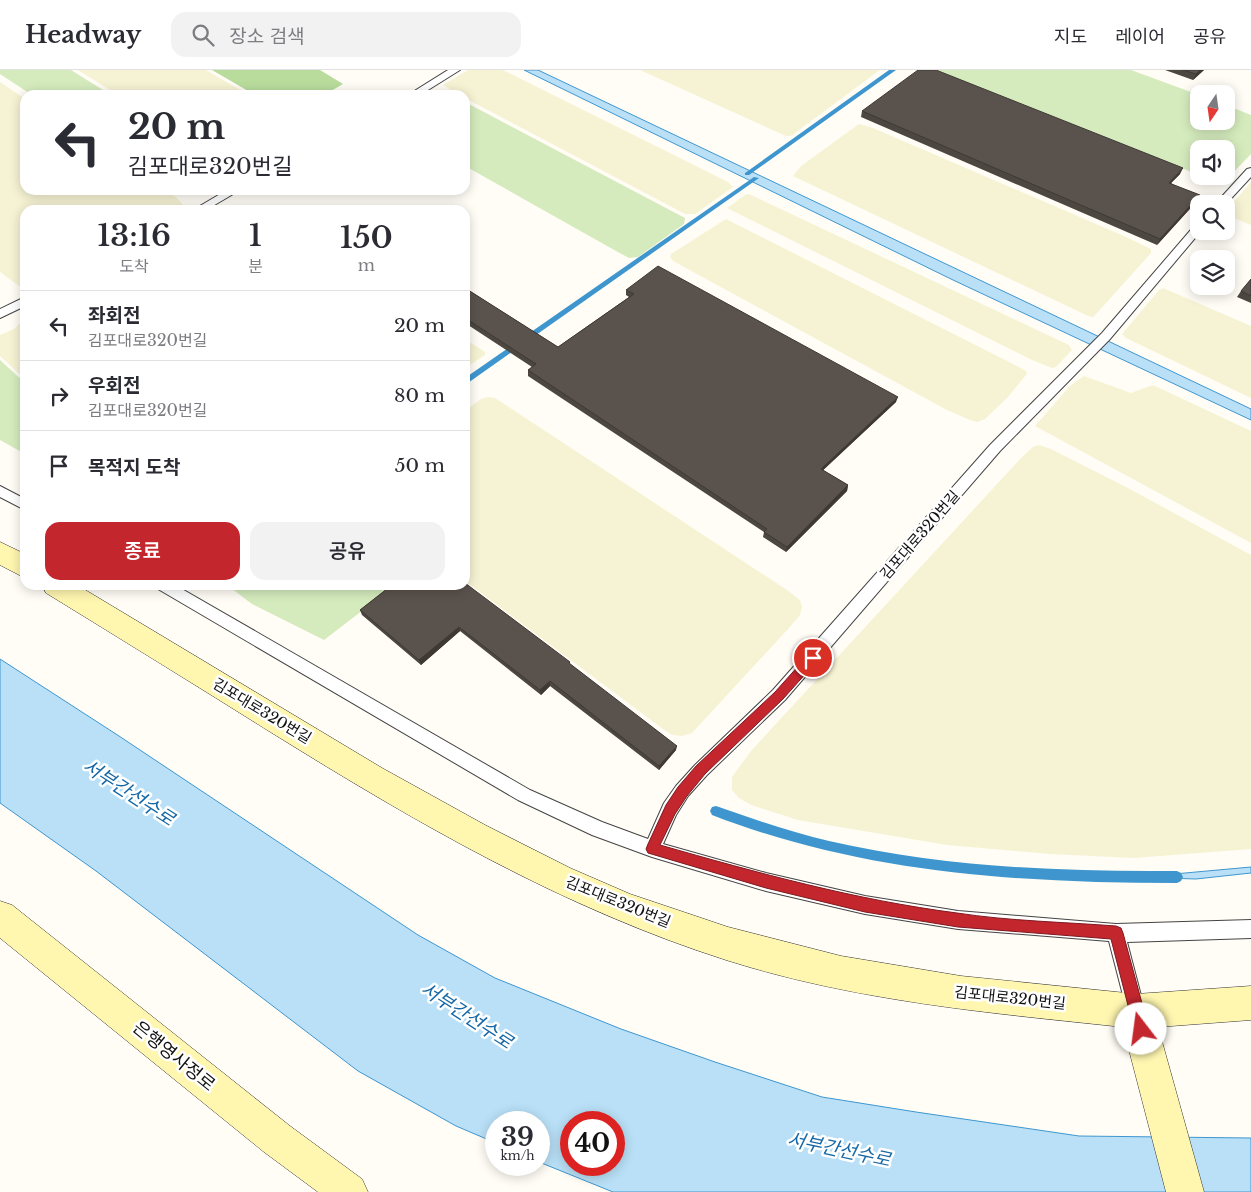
<!DOCTYPE html>
<html lang="ko">
<meta charset="utf-8">
<style>
body{margin:0;font-family:"Libre Baskerville","Noto Sans KR",serif;background:#f2f2f3;color:#2b2b33;height:100vh;display:flex;flex-direction:column;font-size:19px;white-space:nowrap}
*{box-sizing:border-box;margin:0}
p{font-size:16px;color:#7c7c81}
.icon{flex:none;width:28px;height:28px;fill:none;stroke:currentColor;stroke-width:2;stroke-linecap:round;stroke-linejoin:round}
.map{position:relative;flex:1;overflow:hidden}
.panel{position:absolute;left:20px;top:135px;width:450px;height:385px;display:flex;flex-direction:column;background:#fff;border-radius:15px;box-shadow:0 2px 12px #0003}
.panel>*{flex:none}
.banner{position:absolute;left:20px;top:20px;width:450px;height:105px;border-radius:15px;box-shadow:0 2px 12px #0003;background:#fff;color:#2b2b33;overflow:hidden}
.needle{width:32px;rotate:193deg}
.controls{position:absolute;left:1190px;top:15px;display:grid;gap:10px}
.controls a{display:grid;place-items:center;width:45px;height:45px;border-radius:10px;background:#fff;box-shadow:0 2px 12px #0003;font-size:25px}
.speed{position:absolute;left:485px;top:1041px;display:flex;gap:10px;font-size:25px;font-weight:700;text-align:center}
.speed>*{display:grid;place-content:center;width:65px;height:65px;border-radius:50%;background:#fff;box-shadow:0 2px 12px #0003;line-height:1}
.speed small{font-size:12px;font-weight:400}
.speed .limit{border:8px solid #d22;background:#fff;color:#111}
.pin{position:absolute;display:grid;place-items:center;width:42px;height:42px;color:#fff;margin:-21px;border:2px solid #fff;border-radius:50%;box-shadow:0 1px 5px #0007}
.me{position:absolute;width:55px;margin:-28px;rotate:345deg;stroke-linejoin:round;filter:drop-shadow(0 0 4px #0008)}
.turn{display:flex;align-items:center;gap:18px;height:105px;padding:0 25px;font-size:22px}
.turn .icon{width:65px;height:65px;stroke-width:2.5}
.turn b{display:block;font-size:35px;line-height:42px}
.eta{display:flex;justify-content:space-evenly;align-items:center;height:85px;text-align:center}
.eta b{font-size:30px;font-weight:600;line-height:35px}
.action{display:flex;gap:10px;margin-top:auto;padding:10px 25px}
.action a{flex:1;height:58px;border-radius:15px;background:#c4262e;color:#fff;font-size:20px;font-weight:600;line-height:58px;text-align:center}
.action a+a{background:#f2f2f3;color:#2b2b33}
ul{padding:0;list-style:none}
li{display:flex;align-items:center;gap:15px;height:70px;padding:0 25px;border-top:1px solid #e1e1e2}
li div{flex:1}
li b{display:block;font-size:19px}
li em{font-style:normal}
header{display:flex;align-items:center;gap:30px;box-sizing:border-box;height:70px;padding:0 25px;background:#fff;border-bottom:1px solid #e1e1e2}
header strong{font-size:24px}
nav{display:flex;gap:28px;margin-inline-start:auto;font-size:18px}
.search{width:350px;height:45px;background:#f2f2f3;display:flex;align-items:center;gap:12px;box-sizing:border-box;padding:0 18px;border-radius:15px;color:#7c7c81;font-size:19px}
.map>svg:first-child{display:block}
</style>
<header>
<strong>Headway</strong>
<div class="search"><svg class="icon" aria-label="search" viewBox="0 0 24 24"><circle cx="10" cy="10" r="6"/><path d="M15 15l6 6"/></svg>장소 검색</div>
<nav><a>지도</a><a>레이어</a><a>공유</a></nav>
</header>
<div class="map">
<svg width="1251" height="1122" viewBox="0 0 1251 1122">
<rect width="100%" height="100%" fill="#fffdf5"/>
<!-- farmland -->
<path fill="#f6f3d4" d="M78 0H206L249 25H118Z
M468 0H503L728 112 733 117 695 144H685L465 28V25H459L443 15Z
M640 0H880L791 66H786Z
M0 12 25 29V120H165L177 128 183 135 177 140H25V219L19 216 0 202Z
M859 54 873 58 1124 166 1151 179V183L1097 243 1093 247 1088 246 793 106 801 96Z
M1251 112V155L1227 145 1226 141Z
M749 124 1069 275 1072 280 1056 297 1052 298 1032 290 727 138 745 125Z
M726 149 1021 298 1027 302 1026 305 1008 327 985 349 977 352 970 350 947 340 673 191 670 187 671 184Z
M1163 218 1251 256V328L1126 268 1122 264 1159 220Z
M25 248V309L0 286V265L14 259Z
M465 269 485 282V285L465 298Z
M1084 306 1131 323 1153 315 1251 361V473L1035 356 1070 316Z
M488 327 495 328 787 520 800 530 802 537 800 545 789 558 692 663 682 666 672 665 663 659 465 511V341L481 329Z
M1039 375 1051 379 1128 418 1251 485V779L1134 788 1050 784 947 775 798 750 751 735 739 728 732 720V707L751 681 1021 388 1033 377Z"/>
<!-- green -->
<path fill="#d5ebbd" d="M0 0H71L111 25H32L0 4Z
M936 0H1131L1199 25V51H1226V35L1251 45V84L1224 112H1216L1202 106H1226V79H1199V105Z
M465 32 685 148 684 154 638 187 629 188 616 181 465 96Z
M0 290 25 313V384L0 370Z
M227 515H385L387 519 380 527 324 570 252 534Z"/>
<!-- forest -->
<path fill="#b9dc9c" d="M212 0H320L343 14 324 25H255Z"/>
<!-- water -->
<path fill="#b9e0f7" stroke="#3f96cf" fill-rule="evenodd" d="M524 0H538L1251 339V350L953 210Z
M0 589 119 666 418 865 495 908 621 959 715 992 822 1027 916 1042 1079 1066 1251 1068V1122H613L539 1092V1052H496V1073L456 1056 358 1001 96 801 0 733ZM571 1052H614V1095H571Z
M1251 797V803L1196 809 1164 808 1163 805Z"/>
<g fill="none" stroke-linecap="round" stroke-linejoin="round">
<!-- stream -->
<path fill="#3f96cf" fill-rule="evenodd" d="M889 0H896L749 105H745V103Z
M754 107 759 108 465 315V308Z
M716 736C753 749 790 762 829 771 943 797 1060 802 1177 801L1181 803 1183 807 1181 811 1177 813C1017 813 862 803 712 745L710 741 712 737Z"/>
<!-- lane casing -->
<g stroke="#444" stroke-width="2">
<path id="lane" d="M448 0H460L420 25H408Z
M1251 98V107L1226 134H1215L1247 99Z
M227 120H240L206 140H193Z
M1199 154V161H1201L1110 269 1000 381 785 630 707 705 688 726 676 745 663 774 766 803 865 826 958 841 1116 854 1251 850V868L1127 872 1145 941 1143 948 1136 950 1129 948 1127 941 1109 871 958 859 865 844 766 821 652 787 592 765 518 730 158 519 156 515H175L530 720 602 752 648 769 664 733 676 716 695 695 773 620 990 375 1102 263 1195 155Z
M25 227V236L0 248V239Z
M0 416 25 429V440L0 427Z"/>
</g>
<!-- secondary casing -->
<g stroke="#333" stroke-width="1">
<path id="secondary" d="M0 472 25 484V508L0 495Z
M42 515H77L382 698 485 755 570 798 630 824 728 857 841 886 961 906 1136 924 1251 916V950L1158 957 1204 1122H1166L1123 957C990 943 855 931 726 890 563 838 417 753 272 663 197 616 121 569 46 523Z
M0 831 12 835 290 1056 362 1109 368 1122H318L264 1082 0 868Z"/>
</g>
<!-- lane -->
<use href="#lane" fill="#fff" fill-rule="evenodd"/>
<!-- secondary -->
<use href="#secondary" fill="#fff6b0" fill-rule="evenodd"/>
</g>
<!-- wall -->
<path fill="#4d4742" d="M1165 0H1204L1193 10Z
M862 41 1180 104 1171 113 1197 131 1157 175 861 47Z
M1251 209V233L1237 227 1241 221Z
M465 218 558 277 629 227 626 225V220L896 332 823 400 848 415 847 421 786 482 763 467 764 462 528 306V300L532 297 465 253Z
M392 515 570 594 676 680 659 700 550 616 541 625 460 561 421 595 362 545 360 540Z"/>
<!-- shaded-wall -->
<path fill="#3f3936" d="M1200 0H1204L1193 10 1196 4Z
M1183 98 1180 104 1166 118 1169 113Z
M1200 125 1197 131 1157 175 1160 169Z
M898 327 896 332 819 404 821 399Z
M848 415 847 421 786 482 787 477Z
M459 557 460 561 421 595 419 590Z
M550 611V616L541 625 540 620Z
M677 676 676 680 659 700V696Z"/>
<!-- building -->
<path fill="#5a524d" stroke="#3f3936" d="M918 0H936L1183 98 1169 113 1200 125 1160 169 862 41Z
M1183 0H1200L1196 4Z
M658 196 898 327 821 399 848 415 787 477 764 462 767 459 528 300 536 294 465 248V218L558 277 634 224 626 220Z
M1251 209V226L1241 221Z
M465 513 570 592 569 593 677 676 659 696 550 611 540 620 459 557 419 590 360 540 392 515H465Z"/>
<!-- route -->
<path fill="#c4262e" stroke="#7f191e" d="M813 583 817 584 819 588 817 591 783 629 705 704 687 726 675 744 660 775C758 803 856 830 957 843 1009 851 1063 852 1116 856L1121 858 1123 863 1149 959 1146 964 1141 967 1136 964 1134 959 1111 869 958 857 865 842 766 818 648 783 646 779 648 774 666 735 678 717 696 696 775 622 809 584Z"/>
<g text-anchor="middle" stroke-width="5" stroke-linejoin="round" paint-order="stroke">
<!-- street labels -->
<g font-size="15" fill="#111" stroke="#fff">
<text transform="translate(920 465) rotate(-49)" y="5">김포대로320번길</text>
<text transform="translate(262 641) rotate(31)" y="5">김포대로320번길</text>
<text transform="translate(618 832) rotate(22)" y="5">김포대로320번길</text>
<text transform="translate(1010 928) rotate(6)" y="5">김포대로320번길</text>
</g>
<!-- near-street labels -->
<g font-size="18" fill="#111" stroke="#fff">
<text transform="translate(174 986) rotate(39)" y="6">은행영사정로</text>
</g>
<!-- near-water labels -->
<g font-size="19" font-style="italic" fill="#1768a6" stroke="#fff">
<text transform="translate(129 722) rotate(33)" y="7">서부간선수로</text>
<text transform="translate(467 945) rotate(33)" y="7">서부간선수로</text>
<text transform="translate(839 1079) rotate(12)" y="7">서부간선수로</text>
</g>
</g>
</svg>
<div class="controls">
<a><svg class="needle" viewBox="-14 -14 28 28"><path d="M0-13l5 13h-10z" fill="#e53935"/><path d="M0 13l5-13h-10z" fill="#7c7c81"/></svg></a>
<a><svg class="icon" aria-label="sound" viewBox="0 0 24 24"><path d="M4 9h4l5-4v14l-5-4H4zM17 9q2 3 0 6"/></svg></a>
<a><svg class="icon" aria-label="search" viewBox="0 0 24 24"><circle cx="10" cy="10" r="6"/><path d="M15 15l6 6"/></svg></a>
<a><svg class="icon" aria-label="layers" viewBox="0 0 24 24"><path d="M12 4l9 5-9 5-9-5zM3 14l9 5 9-5"/></svg></a>
</div>
<div class="speed"><div>39<small>km/h</small></div><div class="limit">40</div></div>
<div class="pin" style="left:813px;top:588px;background:#d93025"><svg class="icon" aria-label="arrive" viewBox="0 0 24 24"><path d="M6 21V4h12l-3 4 3 4H6"/></svg></div>
<svg class="me" style="left:1141px;top:959px" viewBox="-20 -20 40 40"><circle r="19" fill="#fff"/><path d="M0-13L10 11 0 6-10 11z" fill="#c4262e"/></svg>
<div class="banner">
<div class="turn"><svg class="icon" aria-label="left" viewBox="0 0 24 24"><path d="M17 20v-9H6M10 6l-5 5 5 5"/></svg><div><b>20 m</b>김포대로320번길</div></div>
</div>
<section class="panel">
<div class="eta">
<div><b>13:16</b><p>도착</p></div>
<div><b>1</b><p>분</p></div>
<div><b>150</b><p>m</p></div>
</div>
<ul>
<li><svg class="icon" aria-label="left" viewBox="0 0 24 24"><path d="M17 20v-9H6M10 6l-5 5 5 5"/></svg><div><b>좌회전</b><p>김포대로320번길</p></div><em>20 m</em></li>
<li><svg class="icon" aria-label="right" viewBox="0 0 24 24"><path d="M7 20v-9h11M14 6l5 5-5 5"/></svg><div><b>우회전</b><p>김포대로320번길</p></div><em>80 m</em></li>
<li><svg class="icon" aria-label="arrive" viewBox="0 0 24 24"><path d="M6 21V4h12l-3 4 3 4H6"/></svg><div><b>목적지 도착</b></div><em>50 m</em></li>
</ul>
<div class="action"><a>종료</a><a>공유</a></div>
</section>
</div>
